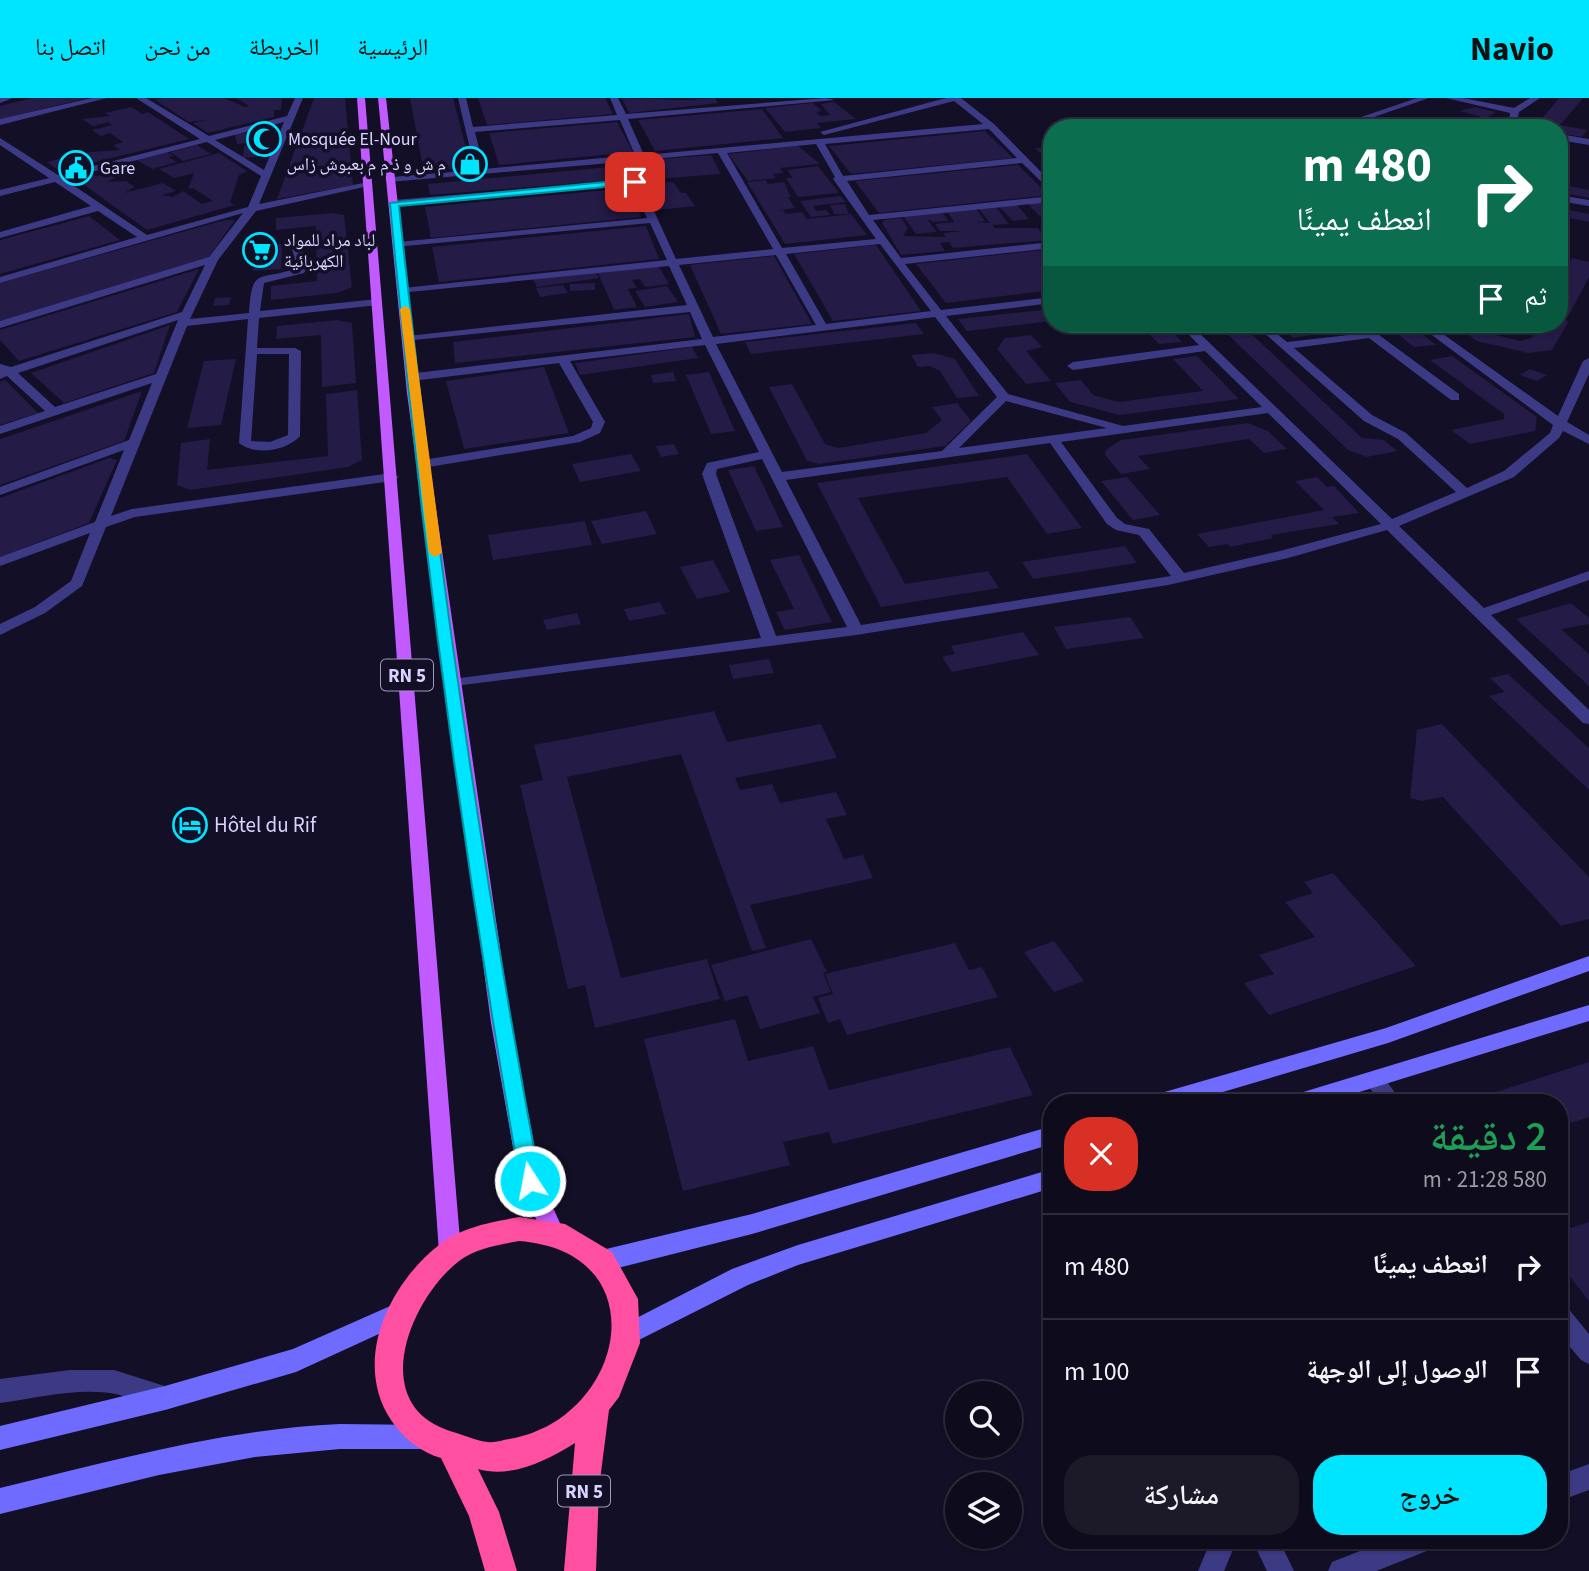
<!DOCTYPE html>
<html lang="ar">
<meta charset="utf-8">
<style>
body{margin:0;font-family:"Source Sans 3","Noto Naskh Arabic",sans-serif;background:#1c1929;color:#f1f3f6;direction:rtl;height:100vh;display:flex;flex-direction:column;font-size:26px;white-space:nowrap}
*{box-sizing:border-box;margin:0}
p{font-size:23px;color:#9b9ba3}
.icon{flex:none;width:38px;height:38px;fill:none;stroke:currentColor;stroke-width:2;stroke-linecap:round;stroke-linejoin:round}
.map{position:relative;flex:1;overflow:hidden;direction:ltr}
.side{position:absolute;left:1043px;top:996px;width:525px;height:455px;display:flex;flex-direction:column;background:#0e0b1c;border-radius:28px;box-shadow:0 2px 5px #0004,0 0 0 2px #2e2b3b;direction:rtl}
.side>*{flex:none}
.banner{position:absolute;left:1043px;top:21px;width:525px;height:214px;border-radius:28px;box-shadow:0 2px 5px #0004,0 0 0 2px #2e2b3b;direction:rtl;background:#0b6e4f;color:#fff;overflow:hidden}
.fabs{position:absolute;left:945px;top:1283px;display:grid;gap:14px}
.fabs a{display:grid;place-items:center;width:77px;height:77px;border-radius:50%;background:#0e0b1c;box-shadow:0 2px 5px #0004,0 0 0 2px #2e2b3b;font-size:35px}
.pin{position:absolute;display:grid;place-items:center;width:60px;height:60px;color:#fff;margin:-30px;border-radius:14px;box-shadow:0 4px 10px #0006}
.me{position:absolute;width:77px;margin:-38px;rotate:349deg;stroke-linejoin:round;filter:drop-shadow(0 0 5px #0008)}
.turn{display:flex;align-items:center;gap:24px;height:147px;padding:0 21px;font-size:32px}
.turn .icon{width:91px;height:91px;stroke-width:2.5}
.turn b{display:block;font-size:49px;line-height:60px}
.then{display:flex;align-items:center;height:66px;padding:0 21px;background:#0003;gap:14px;font-size:26px}
.round{display:grid;place-items:center;flex:none;width:74px;height:74px;border-radius:28px;background:#1c1929}
.headline{display:flex;align-items:center;justify-content:space-between;height:119px;padding:0 21px}
h1{font-size:42px;font-weight:600;line-height:52px;color:#1e9e55}
.button{display:flex;gap:14px;margin-top:auto;padding:14px 21px}
.button a{flex:1;height:80px;border-radius:28px;background:#00e5ff;color:#111;font-size:28px;font-weight:600;line-height:80px;text-align:center}
.button a+a{background:#1c1929;color:#f1f3f6}
ul{padding:0;list-style:none}
li{display:flex;align-items:center;gap:21px;height:105px;padding:0 21px;border-top:2px solid #2e2b3b}
li div{flex:1}
li b{display:block;font-size:26px}
li em{font-style:normal}
header{display:flex;align-items:center;gap:42px;box-sizing:border-box;height:98px;padding:0 35px;background:#00e5ff;color:#111}
header strong{font-size:33px}
nav{display:flex;gap:38px;margin-inline-start:auto;font-size:24px}
.map>svg:first-child{display:block}
</style>
<header>
<strong>Navio</strong>
<nav><a>الرئيسية</a><a>الخريطة</a><a>من نحن</a><a>اتصل بنا</a></nav>
</header>
<div class="map">
<svg width="1589" height="1473" viewBox="0 0 1589 1473">
<rect width="100%" height="100%" fill="#130f26"/>
<!-- building -->
<path fill="#241b47" d="M32 0H84V1L0 21V8Z
M162 0H224L245 9 249 8 236 0H282L281 12H274V19L208 35 193 25 207 22 189 24 155 2Z
M314 0H345L353 87 277 101Z
M410 0H453L471 69 424 74Z
M478 0H605L613 16 487 27Z
M622 0 687 2 715 0 718 5 629 15Z
M1559 0H1583L1560 27 1587 32 1582 39 1559 35V30H1540L1537 27Z
M834 4 856 21 817 25 821 30 785 34 765 10 813 5 822 13 816 14 820 18 830 17 821 6Z
M131 9 142 16 148 14 189 41 59 73 47 64 71 58 77 62 88 59 83 56 90 54 120 52 113 47 123 44 110 35 101 38 92 32 112 27 108 24 93 28 82 21 110 18 105 15Z
M1475 9 1496 14 1486 20 1459 13Z
M762 11 783 40 655 53 638 22Z
M617 24 633 54 499 67 489 35Z
M260 33 262 44 237 46 235 36Z
M985 33 1013 60 851 76 829 48Z
M263 46V58L243 60 244 48Z
M197 47 211 56 183 63 170 54Z
M798 48 820 66 780 70 783 75 773 76 776 80 748 83 728 56Z
M1052 49V66L1035 50Z
M167 54 174 58 168 59 177 64 152 71 137 62Z
M219 55 247 73 239 77 230 104 235 107 147 132 73 79 91 74 95 78 112 77 116 79 107 84 126 83 135 89 124 95 163 85 176 93 162 97 173 99 183 93 202 106 213 103 193 90 188 91 194 75 174 80 159 71Z
M711 57 721 76 643 82 636 63Z
M1018 67 1049 97 879 115 855 83Z
M619 68 626 81 430 97 428 86Z
M818 68 839 95 798 99 786 80H793L787 72Z
M766 82 768 86 784 84 791 99H788L795 110 776 113 783 112 786 116 802 114 807 121 851 116 867 137 785 146 747 84Z
M673 84 681 95H686L695 108 657 112 646 86Z
M1559 86 1589 92V100L1559 94Z
M629 90 641 119 431 140 425 109Z
M840 98 846 104 813 108 816 113 826 112 830 117 811 119 800 103Z
M1050 103 1052 105V131L1027 105Z
M845 106 849 116H834L830 107Z
M1017 107 1024 115 1029 121 1013 123 999 109Z
M996 109 1009 126 993 127 994 130H1038L1048 142 953 150 949 144 940 145 945 153 901 157 882 125 884 122 901 120 908 130 903 138 946 139 943 135 963 133H940L935 126 954 124 947 113 976 111 985 123 976 124 990 125 979 111Z
M1569 112 1589 116V124L1564 119Z
M942 114 949 123 934 124 927 121 937 134 916 136 903 118Z
M332 115 344 117 352 189 337 195 271 202V188L317 183 316 128 276 132V120Z
M89 118 120 142 0 176V142Z
M225 122H235L208 160 0 223V185Z
M646 128 659 161 439 184 432 149Z
M282 146 281 171 253 173 255 148Z
M876 147 921 213 833 223 794 156Z
M1052 151V192L946 205 916 166Z
M774 158 812 226 721 236 690 167Z
M1572 160 1589 164V179L1569 217 1559 215V183Z
M658 167 669 186 645 189 640 181 632 182 637 190 628 191 637 209 614 212 598 175Z
M199 171 177 214 19 263 0 242V232Z
M595 173 599 180 537 189 533 181Z
M595 185V192L570 193V186Z
M563 187 568 195 540 199 536 190Z
M667 188 678 204 645 209 635 193Z
M231 199 229 207 213 208 215 200Z
M1052 211V223L967 233 958 221Z
M689 216 695 239 455 265 453 244Z
M1559 221 1569 223 1552 252 1528 255 1477 243 1453 226H1477L1492 236 1520 243 1531 240 1540 226H1559Z
M337 222 352 225 356 285 322 289 321 237 276 241 277 228Z
M916 225 924 236 751 256 745 244Z
M1139 226H1165L1182 244 1159 246Z
M1217 226H1241L1362 340 1384 342 1397 353 1367 359 1348 352Z
M1276 226H1328V228L1308 230 1307 233 1312 237 1293 240Z
M1385 226H1409L1436 247 1414 249Z
M170 227 154 275 64 305 31 275Z
M1031 237 1042 249 1026 253 1051 283 1026 286 997 251 1005 240Z
M692 249 698 260 580 277 575 265Z
M934 255 955 261 979 298 957 300 940 273 930 268 918 269 911 257Z
M1197 258 1239 301 1120 317 1070 304 1055 285 1081 282 1093 297 1118 304 1203 293 1173 261Z
M1452 258 1537 319 1535 333 1470 346 1451 332 1504 321V316L1430 262Z
M236 261 221 327 187 330 204 263Z
M544 269 569 335 464 351 446 283Z
M1530 271 1547 277 1537 283 1520 277Z
M673 274 676 283 653 285 651 277Z
M709 274 735 333 711 336 686 277Z
M5 282 38 315 0 327V284Z
M792 286 825 346 838 350 926 335 942 322 932 309 957 305 971 323 945 348 819 366 807 363 769 289Z
M357 292 362 362 348 369 190 392 177 387 181 345 210 341 207 372 328 358 326 296Z
M142 293 124 343 0 387V341Z
M1248 325 1268 333 1287 351 1264 355 1249 341 1138 358 1150 371 1121 376 1105 357 1106 352 1121 342Z
M674 346 679 356 661 359 656 348Z
M631 356 641 373 580 384 572 366Z
M1027 356 1082 430 1047 436 1007 379 858 400 905 486 988 473 999 490 881 509 817 385Z
M109 360 117 362 89 425 0 459V400Z
M754 368 783 429 756 433 728 372Z
M1127 379 1160 417 1133 422 1101 383Z
M1317 379 1327 389 1334 388 1359 415 1332 419 1339 426 1271 437 1273 440 1230 449 1228 446 1209 449 1197 436 1324 412 1295 383Z
M646 413 657 436 602 446 591 423Z
M585 423 592 447 493 462 488 437Z
M1125 448 1137 465 1033 481 1022 464Z
M799 457 832 524 785 532 776 514 794 511 770 462Z
M713 462 730 494 697 501 680 469Z
M660 504 666 516 629 523 624 511Z
M1571 505 1589 520V526L1561 531 1589 556V588L1516 521Z
M577 515 581 526 547 532 543 522Z
M1130 519 1144 540 1066 551 1054 529Z
M1023 534 1039 557 952 574 942 559 955 556 951 548Z
M769 561 774 575 733 581 729 567Z
M1508 576 1589 650V692L1489 598 1505 594 1490 580Z
M714 613 727 644 821 626 837 660 735 680 740 692 772 686 780 705 836 694 847 717 826 721 844 761 863 757 873 780 750 807 766 850 752 853 681 656 567 679 621 880 707 861 720 901 595 930 585 887 568 891 520 687 543 682 534 647Z
M1442 626 1589 779V821L1561 828 1443 699 1422 703 1410 700 1417 632Z
M1333 775 1416 868 1269 917 1244 885 1274 876 1259 857 1315 839 1285 804 1313 795 1304 784Z
M811 841 827 874 823 875 831 894 813 899 820 915 760 931 747 897 725 903 711 867Z
M1054 843 1084 883 1054 894 1024 854Z
M955 845 969 872 982 869 998 899 847 937 840 921 828 925 818 900 833 896 825 876Z
M735 921 748 963 813 948 829 992 1010 949 1033 997 833 1046 829 1034 783 1044 790 1067 683 1093 644 941Z
M1589 964V1019L1559 1029V1004H1465Z
M1559 1115 1571 1130 1589 1124V1203L1559 1165Z"/>
<g fill="none" stroke-linecap="round" stroke-linejoin="round">
<!-- street -->
<path fill="#3d3a85" fill-rule="evenodd" d="M0 0H13L0 5Z
M92 0H107L0 27V21Z
M136 0H146L209 38 287 18 295 0H303L259 106 368 84 373 87 256 113 218 162 190 221 249 215C252 167 259 184 297 170L289 139 294 136 299 139 307 170 304 175 264 185 260 213 378 201 383 204 378 207 259 220 257 250H295L301 253 300 338C287 353 254 358 239 345L248 221 187 228 111 418 132 411 392 375 399 379 392 383 135 419 106 429 82 488 45 515 0 537V526L35 509 71 483 90 435 0 468V459L95 424 124 352 0 397V389L129 342 152 285 0 336V328L45 313 7 278 0 281V266L11 269 182 214 205 167 0 230V223L209 159 243 115 0 185V179L137 139 98 113 0 140V134L91 108 55 84 0 98V92L49 80 0 47V40L58 77 200 41ZM284 24 264 72 215 42ZM207 44 261 78 248 109 147 137 64 81ZM178 222 156 276 55 309 18 275ZM257 256H289L288 337 270 344 251 343Z
M458 0H466L473 29 617 17 610 0H618L626 16 825 0 835 2 628 21 644 57 983 26 954 3 824 37 820 34 946 0H961L994 26 1052 85V94L1022 65 847 83 869 117 1052 98V104L873 122 901 160 1052 144V150L905 166 941 212 1052 199V205L946 218 1008 296 1123 328 1262 309 1205 253 1073 272 1067 268 1073 264 1199 247 1178 226H1190L1392 421 1456 394 1398 341 1364 323 1254 226H1265L1287 244 1375 234 1459 296V302H1451L1369 240 1294 250 1372 317 1406 335 1467 390 1504 373 1550 335 1553 327 1417 226H1429L1558 318 1583 263 1589 260V276L1567 324 1589 337V346L1563 333 1559 340 1514 379 1399 428 1484 510 1589 473V482L1491 517 1589 612V626L1583 625 1387 432 1288 460 1168 487 856 537 447 589 445 586 453 581 761 540 702 376 707 365 759 354 705 247 570 263 605 324 600 335 580 344 423 370 417 366 423 362 573 338 591 330 593 324 559 265 412 283 408 282V276L702 241 690 214 404 243V239L408 238 687 207 669 168 399 195 398 193 403 190 667 162 650 125 394 149V145L398 144 647 120 632 87 391 107V103L394 102 630 82 622 64 389 84 387 82 392 79 475 72ZM620 22 635 57 484 71 475 34ZM989 31 1017 60 843 78 825 46ZM816 46 835 79 833 81 876 141 782 150 727 55ZM718 55 773 151 676 161 631 63ZM880 146 931 213 826 226 786 156ZM776 157 816 227 713 239 679 167ZM935 219 997 299 942 353 782 374 716 246ZM1006 303 1107 330 959 350ZM1268 315 1381 426 1280 453 1184 475 1149 431 1125 426 1117 420 1061 344ZM1050 345 1107 426 1116 432 1139 437 1171 478 861 527 786 382ZM762 361 771 379 847 529 776 538 716 376 717 371Z
M1417 0H1429L1342 30H1329Z
M1446 0H1463L1514 10 1530 0H1540L1519 14 1516 30H1508L1510 15Z
M1559 36 1589 41V47L1559 42Z
M1559 97 1589 102V108L1559 103Z
M1374 973 1381 976 1402 1004H1380L1364 982 1367 976Z
M1559 1206 1567 1209 1589 1236V1266L1581 1262 1559 1236Z
M70 1272H114L174 1291 177 1300 174 1309C156 1316 134 1300 116 1296 80 1289 36 1300 0 1305V1281Z
M1589 1366V1392L1559 1403V1377Z
M1211 1442H1237L1224 1473H1198Z
M1252 1442H1279L1294 1473H1267Z
M1388 1442H1436L1432 1451 1376 1473H1328L1332 1464Z"/>
<!-- secondary -->
<path fill="#6f6bff" fill-rule="evenodd" d="M1589 858V873L1388 945 1189 1004H1151L1154 998 1161 995 1386 930Z
M1589 907V923L1327 1004H1290L1293 998 1300 995Z
M1052 1028V1046L752 1136 602 1174 594 1170 591 1163 594 1156 602 1152 752 1116Z
M1052 1071V1090L798 1167 748 1187 627 1248 619 1245 615 1237 619 1229 732 1171 798 1147Z
M397 1205 405 1208 409 1216 405 1224 296 1274 165 1312 0 1352V1328L165 1288 293 1251Z
M340 1326 425 1327 434 1330 437 1339 434 1348 425 1351H340L255 1359 159 1377 0 1416V1390C112 1363 224 1331 340 1326Z"/>
<!-- primary -->
<path fill="#c25bff" fill-rule="evenodd" d="M357 0H365L461 1154 458 1161 450 1164 442 1161 439 1154Z
M378 0H386L419 295 511 925 541 1083 564 1134 561 1141 553 1144 545 1141 519 1083 491 925 407 295Z"/>
<!-- highway -->
<path fill="#ff4fa3" fill-rule="evenodd" d="M519 1119 565 1126 612 1154 638 1201 640 1245 619 1299 609 1312 599 1390 596 1473H564L575 1345C548 1362 511 1381 478 1371L499 1414 517 1473H485L469 1418 441 1360C420 1354 403 1340 391 1322 352 1263 389 1186 439 1147 461 1129 492 1124 519 1119ZM519 1143C661 1154 625 1322 509 1341 503 1342 495 1345 488 1344 477 1343 464 1337 453 1334 366 1309 409 1202 459 1163 476 1150 499 1147 519 1143Z"/>
</g>
<!-- route -->
<path fill="#00e5ff" stroke="#0095a6" stroke-width="2" d="M635 81 638 86 399 108C433 433 480 761 540 1083L537 1089 530 1092 523 1089 520 1083C463 760 420 432 390 105Z"/>
<!-- slow -->
<path fill="#f59e0b" d="M405 208 410 211 442 455 435 459 429 455 400 211Z"/>
<!-- icons -->
<defs>
<g id="mosque-ring" transform="scale(1.75)"><circle r="9.5" fill="#130f26" stroke="#00e5ff" stroke-width="1.5"/><path d="M3.5-4.9A6 6 0 1 0 3.5 4.9A5 5 0 1 1 3.5-4.9Z" fill="#00e5ff"/></g>
<g id="shop-ring" transform="scale(1.75)"><circle r="9.5" fill="#130f26" stroke="#00e5ff" stroke-width="1.5"/><path d="M-5-2.5h2.3a2.7 3.5 0 0 1 5.4 0H5L5.5 6h-11ZM-1.5-2.5h3a1.5 2.3 0 0 0-3 0Z" fill="#00e5ff"/></g>
<g id="civic-ring" transform="scale(1.75)"><circle r="9.5" fill="#130f26" stroke="#00e5ff" stroke-width="1.5"/><path d="M-.6-6.5H3V-4.5H.6V-3L4-1V1h2V6H-6V1h2V-1L-.6-3ZM-1.2 2.5V6h2.4V2.5Z" fill="#00e5ff"/></g>
<g id="supermarket-ring" transform="scale(1.75)"><circle r="9.5" fill="#130f26" stroke="#00e5ff" stroke-width="1.5"/><path d="M-6-5.5h2.5l.6 2H6L4.5 2H-2.5L-4.4-4H-6ZM-1.5 3.2a1.3 1.3 0 1 0 .1 0ZM3 3.2a1.3 1.3 0 1 0 .1 0Z" fill="#00e5ff"/></g>
<g id="hotel-ring" transform="scale(1.75)"><circle r="9.5" fill="#130f26" stroke="#00e5ff" stroke-width="1.5"/><path d="M-6-4.5h1.5V1H6V5H4.5V3h-9V5H-6ZM-4 0a1.8 1.8 0 1 1 3.6 0ZM.5 0V-2.5h3Q6-2.5 6 0Z" fill="#00e5ff"/></g>
</defs>
<g fill-rule="evenodd">
<use href="#mosque-ring" x="264" y="41"/>
<use href="#shop-ring" x="470" y="66"/>
<use href="#civic-ring" x="76" y="70"/>
<use href="#supermarket-ring" x="260" y="152"/>
<use href="#hotel-ring" x="190" y="727"/>
</g>
<g text-anchor="middle" stroke-width="7" stroke-linejoin="round" paint-order="stroke">
<!-- far-poi labels -->
<g font-size="18" fill="#d9d4ff" stroke="#130f26" text-anchor="start">
<text x="288" y="47">Mosquée El-Nour</text>
<text x="446" y="72" text-anchor="end">م ش و ذ م م بعبوش زاس</text>
<text x="100" y="76">Gare</text>
<text x="284" y="148">لباد مراد للمواد<tspan x="284" dy="21">الكهربائية</tspan></text>
</g>
<!-- shield labels -->
<g fill="#130f26" stroke="#9e99be" stroke-width="2">
<rect x="381" y="561.5" width="52" height="31" rx="5"/>
<rect x="558" y="1377.5" width="52" height="31" rx="5"/>
</g>
<g font-size="19" font-weight="bold" fill="#d9d4ff">
<text x="407" y="584">RN 5</text>
<text x="584" y="1400">RN 5</text>
</g>
<!-- poi labels -->
<g font-size="21" fill="#d9d4ff" stroke="#130f26" text-anchor="start">
<text x="214" y="734">Hôtel du Rif</text>
</g>
</g>
</svg>
<div class="fabs">
<a><svg class="icon" aria-label="search" viewBox="0 0 24 24"><circle cx="10" cy="10" r="6"/><path d="M15 15l6 6"/></svg></a>
<a><svg class="icon" aria-label="layers" viewBox="0 0 24 24"><path d="M12 4l9 5-9 5-9-5zM3 14l9 5 9-5"/></svg></a>
</div>
<div class="pin" style="left:635px;top:84px;background:#d93025"><svg class="icon" aria-label="arrive" viewBox="0 0 24 24"><path d="M6 21V4h12l-3 4 3 4H6"/></svg></div>
<svg class="me" style="left:530px;top:1083px" viewBox="-20 -20 40 40"><circle r="17" fill="#00e5ff" stroke="#fff" stroke-width="3"/><path d="M0-11L8 9 0 5-8 9z" fill="#fff"/></svg>
<div class="banner">
<div class="turn"><svg class="icon" aria-label="right" viewBox="0 0 24 24"><path d="M7 20v-9h11M14 6l5 5-5 5"/></svg><div><b>480 m</b>انعطف يمينًا</div></div>
<div class="then">ثم<svg class="icon" aria-label="arrive" viewBox="0 0 24 24"><path d="M6 21V4h12l-3 4 3 4H6"/></svg></div>
</div>
<section class="side">
<div class="headline"><div><h1>2 دقيقة</h1><p>580 m · 21:28</p></div><a class="round" style="background:#d93025;color:#fff"><svg class="icon" aria-label="close" viewBox="0 0 24 24"><path d="M6 6l12 12M18 6L6 18"/></svg></a></div>
<ul>
<li><svg class="icon" aria-label="right" viewBox="0 0 24 24"><path d="M7 20v-9h11M14 6l5 5-5 5"/></svg><div><b>انعطف يمينًا</b></div><em>480 m</em></li>
<li><svg class="icon" aria-label="arrive" viewBox="0 0 24 24"><path d="M6 21V4h12l-3 4 3 4H6"/></svg><div><b>الوصول إلى الوجهة</b></div><em>100 m</em></li>
</ul>
<div class="button"><a>خروج</a><a>مشاركة</a></div>
</section>
</div>
